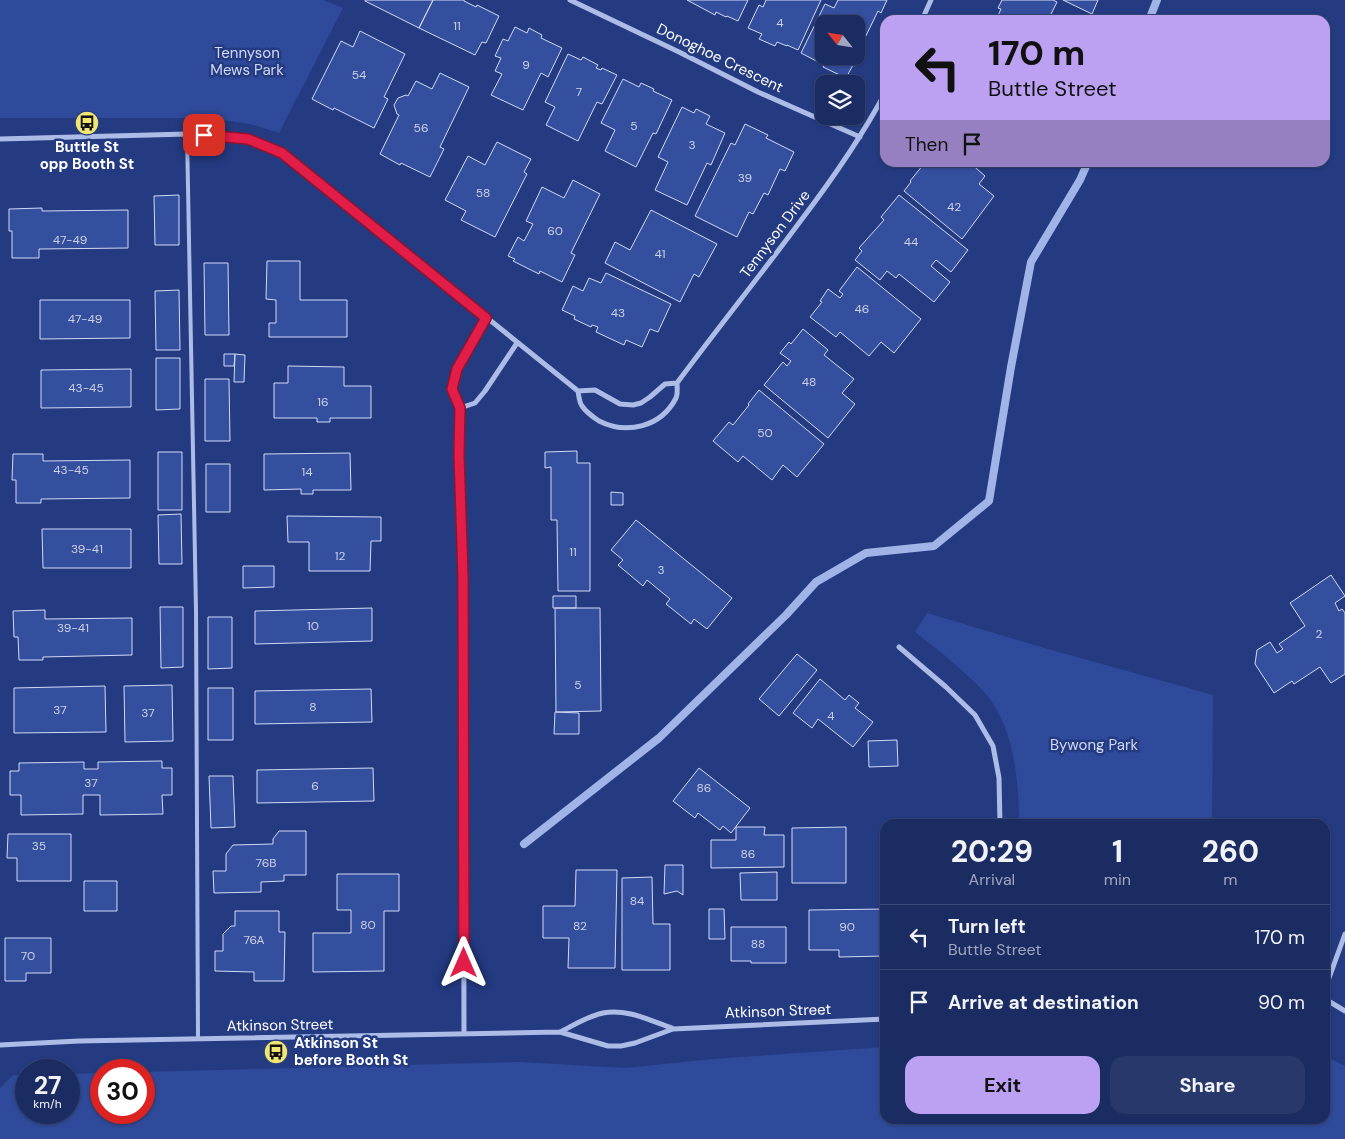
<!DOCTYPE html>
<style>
body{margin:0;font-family:"DM Sans",sans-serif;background:#28386b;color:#f1f3f6;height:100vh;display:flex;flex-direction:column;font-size:19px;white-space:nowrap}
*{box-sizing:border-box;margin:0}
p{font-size:16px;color:#a0a7be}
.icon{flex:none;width:28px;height:28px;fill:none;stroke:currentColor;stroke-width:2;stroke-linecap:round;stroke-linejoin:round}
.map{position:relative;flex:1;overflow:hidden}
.panel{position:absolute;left:880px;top:819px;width:450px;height:305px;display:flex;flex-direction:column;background:#1b2c62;border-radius:15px;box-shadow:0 1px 4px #0004,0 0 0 1px #394877}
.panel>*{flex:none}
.top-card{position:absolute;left:880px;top:15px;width:450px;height:152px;border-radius:15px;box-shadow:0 1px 4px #0004,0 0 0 1px #394877;background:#bca0f2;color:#111;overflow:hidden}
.needle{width:32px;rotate:300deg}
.controls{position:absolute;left:815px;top:15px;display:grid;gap:10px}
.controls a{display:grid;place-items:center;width:50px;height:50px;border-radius:10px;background:#1b2c62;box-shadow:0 1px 4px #0004,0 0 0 1px #394877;font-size:25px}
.speed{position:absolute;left:15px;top:1059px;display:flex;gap:10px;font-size:25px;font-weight:700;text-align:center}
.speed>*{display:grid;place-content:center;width:65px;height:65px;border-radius:50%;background:#1b2c62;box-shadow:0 1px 4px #0004,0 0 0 1px #394877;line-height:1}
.speed small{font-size:12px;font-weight:400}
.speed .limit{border:8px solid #d22;background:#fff;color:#111}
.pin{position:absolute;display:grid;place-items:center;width:42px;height:42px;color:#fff;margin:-21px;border-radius:10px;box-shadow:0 2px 8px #0006}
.me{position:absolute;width:55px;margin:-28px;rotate:0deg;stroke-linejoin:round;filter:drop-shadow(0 0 4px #0008)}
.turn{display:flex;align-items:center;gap:18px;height:105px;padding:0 25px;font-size:22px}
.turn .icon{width:65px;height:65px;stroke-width:2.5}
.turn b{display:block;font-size:35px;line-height:42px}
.then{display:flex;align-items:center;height:48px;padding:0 25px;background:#0003;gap:10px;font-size:19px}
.eta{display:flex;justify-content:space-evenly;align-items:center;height:85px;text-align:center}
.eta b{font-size:30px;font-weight:700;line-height:35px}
.primary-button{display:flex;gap:10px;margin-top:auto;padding:10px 25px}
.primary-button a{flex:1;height:58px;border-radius:15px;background:#bca0f2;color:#111;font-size:20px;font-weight:700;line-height:58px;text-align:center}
.primary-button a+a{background:#28386b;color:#f1f3f6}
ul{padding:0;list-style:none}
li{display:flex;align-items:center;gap:15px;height:65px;padding:0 25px;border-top:1px solid #394877}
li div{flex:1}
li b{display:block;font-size:19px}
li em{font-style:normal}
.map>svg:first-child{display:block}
</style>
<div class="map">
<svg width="1345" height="1139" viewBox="0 0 1345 1139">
<rect width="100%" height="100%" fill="#243b82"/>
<!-- green -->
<path fill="#2f4a9a" d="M0 0H323L343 8 279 133 254 125 231 121 183 118H0Z
M927 613 1034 645 1213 695 1212 824H1019C1019 781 1014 726 985 693 964 670 939 651 915 632Z
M885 1047V1119H1325V1056L1345 1066V1139H0V1088L13 1075H26V1112H69V1074L101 1073V1112H144V1072L521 1062 626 1068 712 1059Z"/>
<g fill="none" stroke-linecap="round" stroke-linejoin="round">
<!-- stream -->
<path stroke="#a1b4e8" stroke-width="8" d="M1149 20 1157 0
M524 844 659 738 786 615 816 582 866 553 934 546 989 501 1011 367 1031 262 1080 180 1088 162"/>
</g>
<!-- building -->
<path fill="#354f9f" stroke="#d0daf6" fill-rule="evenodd" d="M365 0H433L419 28 365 1Z
M433 0H464V1L476 7 477 5 499 16 486 43 482 42 475 55 419 28Z
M687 0H748L738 21 727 16 726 17 716 12 715 15Z
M766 0H821L798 50 787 45V46L777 42 775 46 759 39 762 34 748 28 759 5 763 7Z
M838 0H887L881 13 878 11 861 46 864 47 855 66 853 65 846 78 823 67 824 65 801 53 825 4 834 8ZM824 24H856V56H824Z
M1002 0H1053L1057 2 1051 14 1063 20H996L1001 9 998 8Z
M1063 0H1098L1092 14Z
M515 27 527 33 529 28 542 35 541 38 562 48 548 77 541 73 523 110 491 95 502 74 495 71 501 58 495 56 503 39 508 41Z
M360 31 405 54 384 97 388 99 374 128 334 108 333 110 312 99 341 41 353 47Z
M568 54 581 60 583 57 598 65 596 68 601 70 602 68 617 75 602 104 597 102 578 141 546 125 555 107 545 102Z
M440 73 469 87 440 147 444 149 430 177 401 163 400 165 380 154 399 115 397 114 394 105 398 98 406 95 408 96 416 81 432 89Z
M623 79 639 87 641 83 654 89 653 91 672 100 656 134 653 133 636 167 605 151 615 130 601 123Z
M682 107 694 113 696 109 710 116 706 124 725 133 711 165 707 163 687 205 655 190 668 162 658 157Z
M745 124 768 135 766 138 794 152 785 171 780 169 768 195 764 193 753 214 749 212 737 237 695 216 731 143 735 145Z
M497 142 531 159 524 172 527 174 495 237 461 220 466 211 445 200 468 156 485 165Z
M922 162H969L985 176 979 184 994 196 962 239 904 191 911 182 910 181 923 165 921 164Z
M573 180 600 194 571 253 575 255 562 282 540 271 539 274 513 261 515 259 508 256 518 237 524 241 533 224 526 221 542 187 564 198Z
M179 195V245H155L154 196Z
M899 195 968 250 951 272 936 260 931 266 950 282 934 302 899 274 896 278 887 271 880 280 855 260 862 251 859 248 884 220 881 217Z
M42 208V211L128 210V248L39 249V258H12V231H9V209Z
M651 210 717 244 699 277 694 274 680 302 605 263 615 242 630 250Z
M267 261H300V300H347V337H269V323H276V300L266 299Z
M204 263H228L229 335H205Z
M857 267 921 319 894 353 881 342 869 356 840 332 836 337 810 317 822 302 820 301 828 289 840 298 843 294 839 291Z
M606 273 671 304 658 332 650 329 642 347 626 340 624 345 596 332 598 327 592 325 591 327 574 319 575 316 562 310 573 286 583 291 589 278 601 283Z
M179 290 180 350H156L155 291Z
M40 300H130V338L40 339Z
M803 329 828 350 824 355 854 379 842 393 855 404 828 438 764 385 783 362 787 366 791 361 780 353 789 342 791 344Z
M224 354H235L234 366H224Z
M235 354 245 355 244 382H234Z
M156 358H180V409L156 410Z
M288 366 344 367V386H371V418H330V422H317V418H274V383H288Z
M131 369V407L41 408V370Z
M205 379H229L230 441H205Z
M759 390 824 444 797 477 783 465 772 480 743 456 738 462 713 441 729 422 733 425 749 405 748 404Z
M577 451V463H590V591H558L557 520H551V467L545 468V452Z
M158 452H182V510H158Z
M350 453 351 490H313V494H301V489L264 490V454Z
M13 454H43V461L130 460V498L41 499V503H16V480H12Z
M206 464H230V512H206Z
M611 492 623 493V505H611Z
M181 514 182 564H159L158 515Z
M287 516 381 517V541H371L370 571H309V542H288Z
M636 520 732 598 707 629 694 619 691 624 666 604 670 599 647 580 643 586 618 565 623 560 611 550Z
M42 529H131V568H43Z
M243 566H274V587L243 588Z
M1331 575 1345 596 1335 603 1339 611 1342 609 1345 613V674L1331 683 1320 667 1294 684 1292 681 1274 693 1255 664 1257 650 1270 642 1277 653 1283 649 1279 644 1305 626 1290 603Z
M553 596H576V608H553Z
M160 607H183V667L161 668Z
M372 608V641L255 644V611Z
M555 608H600L601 711 556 712Z
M45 610V619L132 618V655L43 657V660H19L18 637H14L13 611Z
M208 617H232V668L208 669Z
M797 654 817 670 779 716 759 699Z
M820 679 845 700 849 695 859 703 855 708 873 722 853 747 818 719 812 728 793 713Z
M172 685 173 741 125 742 124 686Z
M105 686 106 732 14 733V688Z
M208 688H233V740H208Z
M371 689 372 722 255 724V691Z
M555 712 579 713V734H554Z
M897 740 898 766 869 767 868 741Z
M162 761V768H172V795H162L163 814 100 815V795H83V814L21 815V795H10V771H19V763L84 762V769H98V762Z
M373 768 374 801 257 803V770Z
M699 768 750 808 731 833 723 826 720 830 698 813 695 818 673 801Z
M209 776H233L235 827 211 828Z
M736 827H765L764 835H784V867L711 868V840H736Z
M846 827V883H792V828Z
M279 831H306V875H284V881L261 882V892L214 893 213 871H226V854L233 845 273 844V839Z
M8 834H71V881H17V858H7Z
M665 865H683V895L677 891 664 894Z
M576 870H617L615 968H568L569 938H543V906H575Z
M777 872V900H741L740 873Z
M337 874H399V911H384V971L313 972V933H351V910H337Z
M652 877 653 924H670V970H622V878Z
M84 881H117V911H84Z
M709 909H724L725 939H709Z
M885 909V956L839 957V950H809V910Z
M235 911H279V932H285L284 981H254V972L215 971V951H223V934L231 926H235Z
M731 927H786V963H751V961H731Z
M5 938H51V973H26V981H5Z"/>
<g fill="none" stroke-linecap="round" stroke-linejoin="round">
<!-- lane -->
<path stroke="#adbce7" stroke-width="4" d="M187 134 196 610 198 1039"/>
<!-- street -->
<path stroke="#adbce7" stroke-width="5" d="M570 0 679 52 758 92 860 137
M922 20 931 0
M0 139 187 134 248 139 282 153 578 391
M578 391C579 396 579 402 582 406 586 412 593 417 599 421 627 435 661 427 676 398 678 394 677 387 677 383 717 329 759 277 799 223 831 181 860 140 885 93
M578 391 595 390 620 404 633 405 641 403 650 397 665 384 677 383
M460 408 475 403 485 391 517 343
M899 647 946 687 975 715 993 746 999 778 1000 824
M1325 989 1345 934
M1325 999 1345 1011
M560 1032C574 1025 588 1016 603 1013 626 1008 651 1021 672 1028
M464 1034 463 576 459 455 460 408 452 389 457 369 486 318
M0 1045 79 1041 560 1032 608 1046H621L635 1043 673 1029 885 1019"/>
</g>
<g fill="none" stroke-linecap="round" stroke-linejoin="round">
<!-- route casing -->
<g stroke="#92132f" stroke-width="12">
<path id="route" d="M204 135 248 139 282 153 486 318 457 369 452 389 460 408 459 455 463 576 464 963"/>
</g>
<!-- route -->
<use href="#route" stroke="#e11d48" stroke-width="9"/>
</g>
<!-- icons -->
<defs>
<g id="bus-disc" transform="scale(1.25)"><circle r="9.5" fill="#f1e671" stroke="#243b82"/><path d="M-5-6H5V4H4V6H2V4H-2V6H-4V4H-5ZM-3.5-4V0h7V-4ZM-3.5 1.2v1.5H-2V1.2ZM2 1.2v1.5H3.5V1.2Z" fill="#111"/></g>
</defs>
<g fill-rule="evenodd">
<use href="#bus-disc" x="87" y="123"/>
<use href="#bus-disc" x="276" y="1052"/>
</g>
<g text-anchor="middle" stroke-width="5" stroke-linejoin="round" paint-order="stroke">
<!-- number labels -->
<g font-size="12" fill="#ccd3e7">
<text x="780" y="27">4</text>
<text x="457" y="30">11</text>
<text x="526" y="69">9</text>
<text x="359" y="79">54</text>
<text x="579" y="96">7</text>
<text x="634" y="130">5</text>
<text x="421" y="132">56</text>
<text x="692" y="149">3</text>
<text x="745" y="182">39</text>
<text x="483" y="197">58</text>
<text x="954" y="211">42</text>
<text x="555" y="235">60</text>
<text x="70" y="244">47-49</text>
<text x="911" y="246">44</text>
<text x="660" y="258">41</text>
<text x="862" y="313">46</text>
<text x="618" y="317">43</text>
<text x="85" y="323">47-49</text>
<text x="809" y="386">48</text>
<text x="86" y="392">43-45</text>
<text x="323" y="406">16</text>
<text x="765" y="437">50</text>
<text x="71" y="474">43-45</text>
<text x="307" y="476">14</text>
<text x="87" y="553">39-41</text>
<text x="573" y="556">11</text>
<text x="340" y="560">12</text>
<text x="661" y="574">3</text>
<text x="313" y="630">10</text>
<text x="73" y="632">39-41</text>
<text x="1319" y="638">2</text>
<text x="578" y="689">5</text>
<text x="313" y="711">8</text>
<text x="60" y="714">37</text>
<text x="148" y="717">37</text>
<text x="831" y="720">4</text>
<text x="91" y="787">37</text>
<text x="315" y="790">6</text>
<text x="704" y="792">86</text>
<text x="39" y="850">35</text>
<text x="748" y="858">86</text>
<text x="266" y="867">76B</text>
<text x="637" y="905">84</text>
<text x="368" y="929">80</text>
<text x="580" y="930">82</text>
<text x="847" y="931">90</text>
<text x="254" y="944">76A</text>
<text x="758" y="948">88</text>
<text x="28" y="960">70</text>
</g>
<!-- park labels -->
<g font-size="15" fill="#d0daf6" stroke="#243b82">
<text x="247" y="58">Tennyson<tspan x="247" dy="17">Mews Park</tspan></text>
<text x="1094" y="750">Bywong Park</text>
</g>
<!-- street labels -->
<g font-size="15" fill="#fff" stroke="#243b82">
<text transform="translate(720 58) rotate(26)" y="5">Donoghoe Crescent</text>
<text transform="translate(775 234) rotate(-53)" y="5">Tennyson Drive</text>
<text transform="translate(778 1011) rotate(-2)" y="5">Atkinson Street</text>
<text transform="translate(280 1025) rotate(-1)" y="5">Atkinson Street</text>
</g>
<!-- poi labels -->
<g font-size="15" font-weight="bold" fill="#fff" stroke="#243b82">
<text x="87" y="152">Buttle St<tspan x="87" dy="17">opp Booth St</tspan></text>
<text x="294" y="1048" text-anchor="start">Atkinson St<tspan x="294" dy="17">before Booth St</tspan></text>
</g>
</g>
</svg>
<div class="controls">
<a><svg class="needle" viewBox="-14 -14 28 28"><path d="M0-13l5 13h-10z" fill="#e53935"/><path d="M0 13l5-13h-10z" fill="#a0a7be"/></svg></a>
<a><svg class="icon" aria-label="layers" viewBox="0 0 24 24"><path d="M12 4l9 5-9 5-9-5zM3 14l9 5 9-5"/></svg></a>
</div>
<div class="speed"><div>27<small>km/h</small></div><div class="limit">30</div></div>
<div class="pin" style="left:204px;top:135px;background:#d93025"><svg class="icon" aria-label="arrive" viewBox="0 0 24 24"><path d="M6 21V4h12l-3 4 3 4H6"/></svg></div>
<svg class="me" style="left:464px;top:963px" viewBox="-20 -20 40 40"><path d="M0-17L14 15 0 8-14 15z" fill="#e11d48" stroke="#fff" stroke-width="4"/></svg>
<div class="top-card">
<div class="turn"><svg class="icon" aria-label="left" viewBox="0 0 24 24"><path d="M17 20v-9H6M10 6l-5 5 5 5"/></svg><div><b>170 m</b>Buttle Street</div></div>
<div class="then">Then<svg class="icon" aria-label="arrive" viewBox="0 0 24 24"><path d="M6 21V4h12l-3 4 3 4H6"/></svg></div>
</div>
<section class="panel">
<div class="eta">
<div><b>20:29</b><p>Arrival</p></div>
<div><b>1</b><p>min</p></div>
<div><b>260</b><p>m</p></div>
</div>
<ul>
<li><svg class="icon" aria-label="left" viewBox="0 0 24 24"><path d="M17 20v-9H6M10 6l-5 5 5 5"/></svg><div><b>Turn left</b><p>Buttle Street</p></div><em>170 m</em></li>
<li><svg class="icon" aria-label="arrive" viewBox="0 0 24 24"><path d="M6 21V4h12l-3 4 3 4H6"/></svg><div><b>Arrive at destination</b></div><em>90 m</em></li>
</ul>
<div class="primary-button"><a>Exit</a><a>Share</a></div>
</section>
</div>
